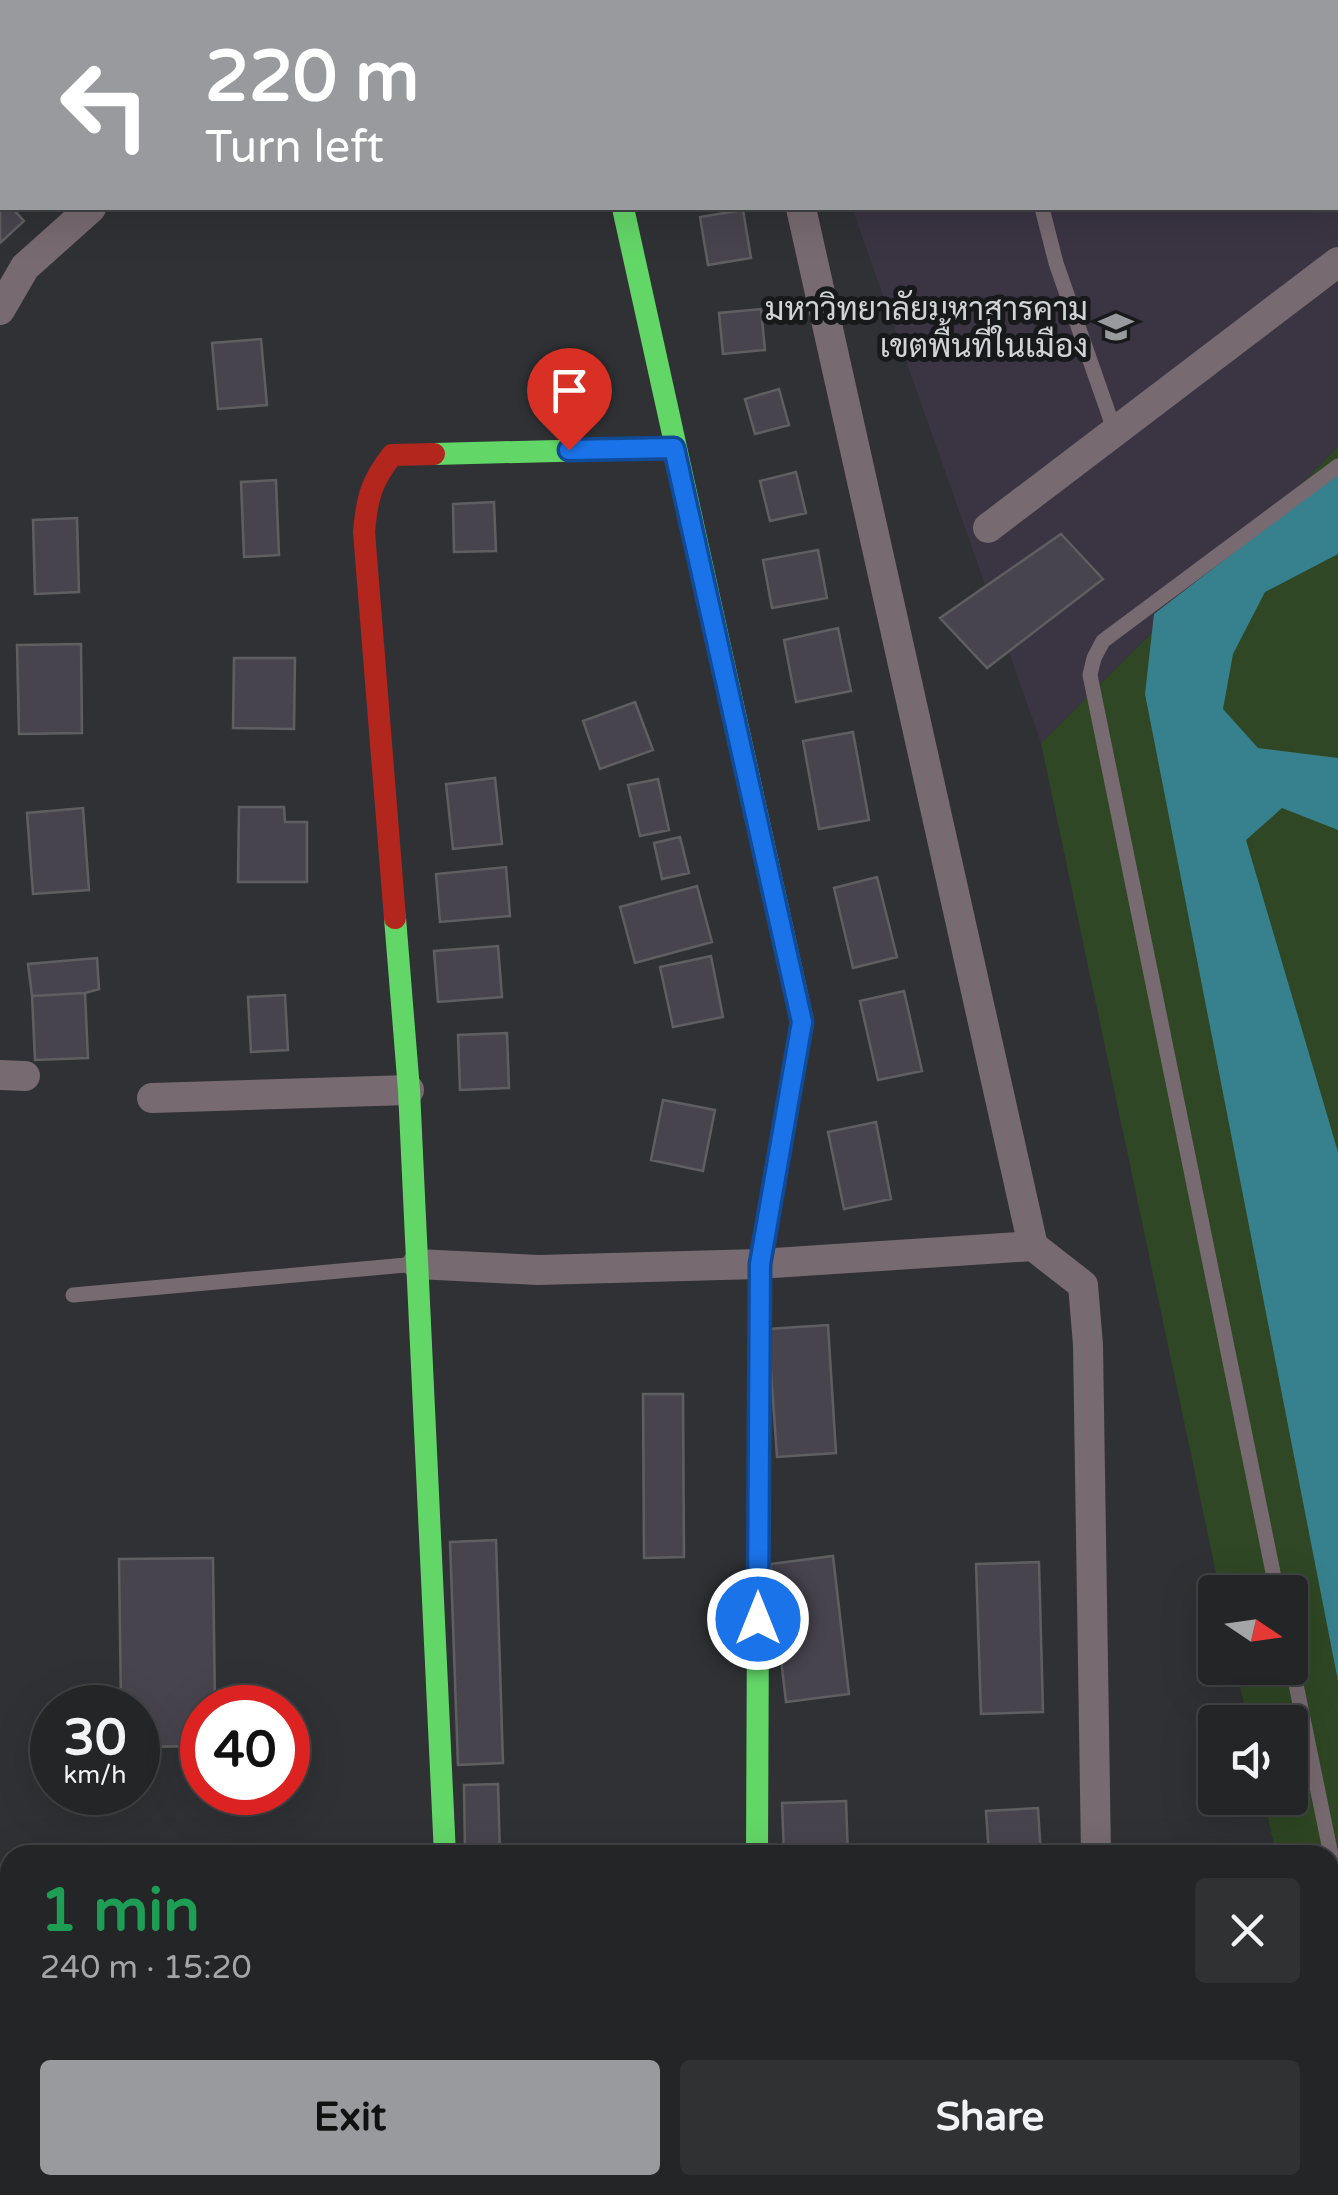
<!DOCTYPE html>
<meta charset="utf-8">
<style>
body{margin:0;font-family:"Varela Round",Sarabun,sans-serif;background:#2f3133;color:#f1f3f6;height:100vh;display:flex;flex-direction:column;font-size:38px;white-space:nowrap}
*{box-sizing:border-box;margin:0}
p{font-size:32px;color:#a3a5a7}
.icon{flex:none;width:55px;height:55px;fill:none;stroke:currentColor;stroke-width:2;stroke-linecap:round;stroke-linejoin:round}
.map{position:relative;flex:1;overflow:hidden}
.panel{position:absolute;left:0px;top:1845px;width:1340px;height:350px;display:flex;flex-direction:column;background:#232527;border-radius:30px 30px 0 0;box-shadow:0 10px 40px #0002,0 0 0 2px #404244}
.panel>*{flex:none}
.guide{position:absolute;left:0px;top:0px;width:1340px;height:210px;box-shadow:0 10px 40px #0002,0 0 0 2px #404244;background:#989a9d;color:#fff;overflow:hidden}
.needle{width:65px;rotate:103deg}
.tools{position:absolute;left:1198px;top:1575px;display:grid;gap:20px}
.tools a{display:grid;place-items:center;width:110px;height:110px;border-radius:10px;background:#232527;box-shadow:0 10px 40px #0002,0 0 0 2px #404244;font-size:50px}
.speed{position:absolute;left:30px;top:1685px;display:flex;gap:20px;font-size:50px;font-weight:700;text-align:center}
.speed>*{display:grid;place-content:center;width:130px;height:130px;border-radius:50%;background:#232527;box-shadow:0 10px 40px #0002,0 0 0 2px #404244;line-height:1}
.speed small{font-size:25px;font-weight:400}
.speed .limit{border:15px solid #d22;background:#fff;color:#111}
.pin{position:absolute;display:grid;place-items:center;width:85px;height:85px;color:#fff;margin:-102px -42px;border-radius:50% 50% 50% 0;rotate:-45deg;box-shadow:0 0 10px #0007}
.pin .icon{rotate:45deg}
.me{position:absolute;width:110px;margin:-55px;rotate:0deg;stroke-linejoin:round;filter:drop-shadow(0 0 8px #0008)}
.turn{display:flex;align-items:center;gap:35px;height:210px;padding:0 40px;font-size:45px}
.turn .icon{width:130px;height:130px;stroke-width:2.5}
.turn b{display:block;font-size:70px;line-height:85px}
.round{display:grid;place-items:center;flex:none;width:105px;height:105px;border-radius:10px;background:#2f3133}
.headline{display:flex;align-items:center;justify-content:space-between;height:170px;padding:0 40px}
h1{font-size:60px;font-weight:800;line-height:75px;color:#1e9e55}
.cta{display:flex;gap:20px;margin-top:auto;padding:20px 40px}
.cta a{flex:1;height:115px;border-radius:10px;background:#989a9d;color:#111;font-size:40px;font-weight:800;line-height:115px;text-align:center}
.cta a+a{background:#2f3133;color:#f1f3f6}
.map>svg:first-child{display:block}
</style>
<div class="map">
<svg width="1338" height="2195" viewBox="0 0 1338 2195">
<rect width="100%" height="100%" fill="#2f3134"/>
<!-- education -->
<path fill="#3a3443" d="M779 0H1338V447L1041 743 852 208H1338V2H779Z"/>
<!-- green -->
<path fill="#2f4724" d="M1338 447V2149L1330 2112V1855H1276L1264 1798H1290V1722H1248L1236 1668H1290V1592H1220L1041 743Z"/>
<!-- water -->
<path fill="#37808d" d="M1338 472V554L1265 592 1233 654 1223 709 1258 748 1338 758V830L1282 808 1246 840 1338 1152V1681L1145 694 1154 614Z"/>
<!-- building -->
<path fill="#48444e" stroke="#5f5f61" stroke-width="2.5" d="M0 0H29L31 2H2V68L0 66Z
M38 0H108L111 2H40Z
M0 194 2 197V208H12L24 221 0 243Z
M743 210 751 258 708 265 700 217Z
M761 309 765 350 723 354 719 313Z
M261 339 267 405 218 409 212 343Z
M779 389 789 425 755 434 745 399Z
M796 472 806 513 770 521 760 481Z
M276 480 279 555 244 557 241 482Z
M494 502 496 551 454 552 453 504Z
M77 518 79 592 35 594 33 520Z
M1061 534 1103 579 987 668 940 618Z
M818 550 827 598 772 608 763 560Z
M838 628 851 691 796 702 784 640Z
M81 644 82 733 19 734 17 645Z
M234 658H295L294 729 233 728Z
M635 702 653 750 600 769 583 721Z
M853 732 869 820 819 829 803 741Z
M495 778 502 844 453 849 446 784Z
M658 779 669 830 640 836 628 785Z
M239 807H284L285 822H307V882H238Z
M83 808 89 890 33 894 27 813Z
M680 837 689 873 662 879 654 843Z
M506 867 510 916 440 922 436 874Z
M877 877 897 957 853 968 834 888Z
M697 886 712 942 635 963 620 907Z
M498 946 502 997 438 1002 434 951Z
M711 956 723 1017 673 1027 660 967Z
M97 958 99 989 85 993 32 996 28 964Z
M904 991 922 1071 878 1080 860 1001Z
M85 993 88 1058 35 1060 32 996Z
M285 995 288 1050 251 1052 248 997Z
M507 1033 509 1088 460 1090 458 1035Z
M663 1100 715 1110 703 1171 651 1160Z
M876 1122 891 1199 844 1209 828 1132Z
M828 1325 836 1453 777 1457 768 1329Z
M643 1394H683L684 1557 644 1558Z
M496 1540 503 1763 458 1765 450 1542Z
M833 1556 849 1694 786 1702 770 1564Z
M213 1558 215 1708H202V1746L138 1747V1708H121L119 1559Z
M1039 1562 1043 1712 981 1714 976 1564Z
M498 1784 500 1855H465L464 1785Z
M846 1801 848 1855H784L782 1803Z
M1038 1808 1041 1855H989L986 1811Z
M796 2185H869L870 2190 796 2195Z"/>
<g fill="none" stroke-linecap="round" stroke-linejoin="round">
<!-- lane -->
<path stroke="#776a70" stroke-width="15" d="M987 0 988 2
M1042 208 1056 263 1115 432
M73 1295 417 1264
M1277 1592 1090 675 1094 658 1103 641 1338 466
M1290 1655 1338 1889"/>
<!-- street -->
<path stroke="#776a70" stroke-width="30" d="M170 0 173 2
M538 0 539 2
M801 208 1033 1246
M0 310 25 267 91 208
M988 528 1338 262
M0 1075 25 1076
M152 1098 409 1090
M417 1264 538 1270 759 1264 1033 1246 1083 1285 1088 1345 1096 1855
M461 2185 462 2195
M755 2195V2185
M1077 2195 1084 2185"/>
<!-- fast -->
<path stroke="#63d668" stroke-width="22" d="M623 208 796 990
M434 454 675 448
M395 918 409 1090 445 1855
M757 1855 759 1372"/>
<!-- slow -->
<path stroke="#ff974d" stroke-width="22" d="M759 1372V1264L803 1022 796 990"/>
<!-- jam -->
<path stroke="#b3261e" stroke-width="22" d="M395 918 364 532C367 498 371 482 392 455L434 454"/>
</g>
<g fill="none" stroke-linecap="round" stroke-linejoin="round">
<!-- route casing -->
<g stroke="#114b97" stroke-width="25">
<path id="route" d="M569 450 674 448 802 1022 760 1264 758 1619"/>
</g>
<!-- route -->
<use href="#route" stroke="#1a73e8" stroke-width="18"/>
</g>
<!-- icons -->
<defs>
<g id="university-bare" transform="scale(2.7)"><path d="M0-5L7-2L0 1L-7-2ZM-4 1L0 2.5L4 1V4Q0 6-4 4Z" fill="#989a9d" stroke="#18191b" stroke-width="2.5" paint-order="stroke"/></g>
</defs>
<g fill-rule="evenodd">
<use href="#university-bare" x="1116" y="327"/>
</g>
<g text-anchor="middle" stroke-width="10" stroke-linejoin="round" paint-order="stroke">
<!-- poi labels -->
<g font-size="32" fill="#d1d3d6" stroke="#18191b" text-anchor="end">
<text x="1088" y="320">มหาวิทยาลัยมหาสารคาม<tspan x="1088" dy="37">เขตพื้นที่ในเมือง</tspan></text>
</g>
</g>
</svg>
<div class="tools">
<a><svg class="needle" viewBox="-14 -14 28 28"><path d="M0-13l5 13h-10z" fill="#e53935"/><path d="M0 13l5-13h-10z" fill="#a3a5a7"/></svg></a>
<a><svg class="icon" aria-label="sound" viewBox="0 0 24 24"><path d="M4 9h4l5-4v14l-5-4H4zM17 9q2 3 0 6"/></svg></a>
</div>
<div class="speed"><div>30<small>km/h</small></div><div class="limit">40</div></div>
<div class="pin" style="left:569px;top:450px;background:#d93025"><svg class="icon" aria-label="arrive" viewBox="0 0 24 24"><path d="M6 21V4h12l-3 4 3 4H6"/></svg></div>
<svg class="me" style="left:758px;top:1619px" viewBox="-20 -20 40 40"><circle r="17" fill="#1a73e8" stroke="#fff" stroke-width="3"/><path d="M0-11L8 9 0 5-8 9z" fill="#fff"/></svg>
<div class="guide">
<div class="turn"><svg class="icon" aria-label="left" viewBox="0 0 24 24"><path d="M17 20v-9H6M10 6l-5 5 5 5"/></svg><div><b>220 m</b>Turn left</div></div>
</div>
<section class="panel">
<div class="headline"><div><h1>1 min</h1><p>240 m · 15:20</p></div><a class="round"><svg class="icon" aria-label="close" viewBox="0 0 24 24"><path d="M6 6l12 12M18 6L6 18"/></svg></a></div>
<div class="cta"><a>Exit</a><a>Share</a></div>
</section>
</div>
